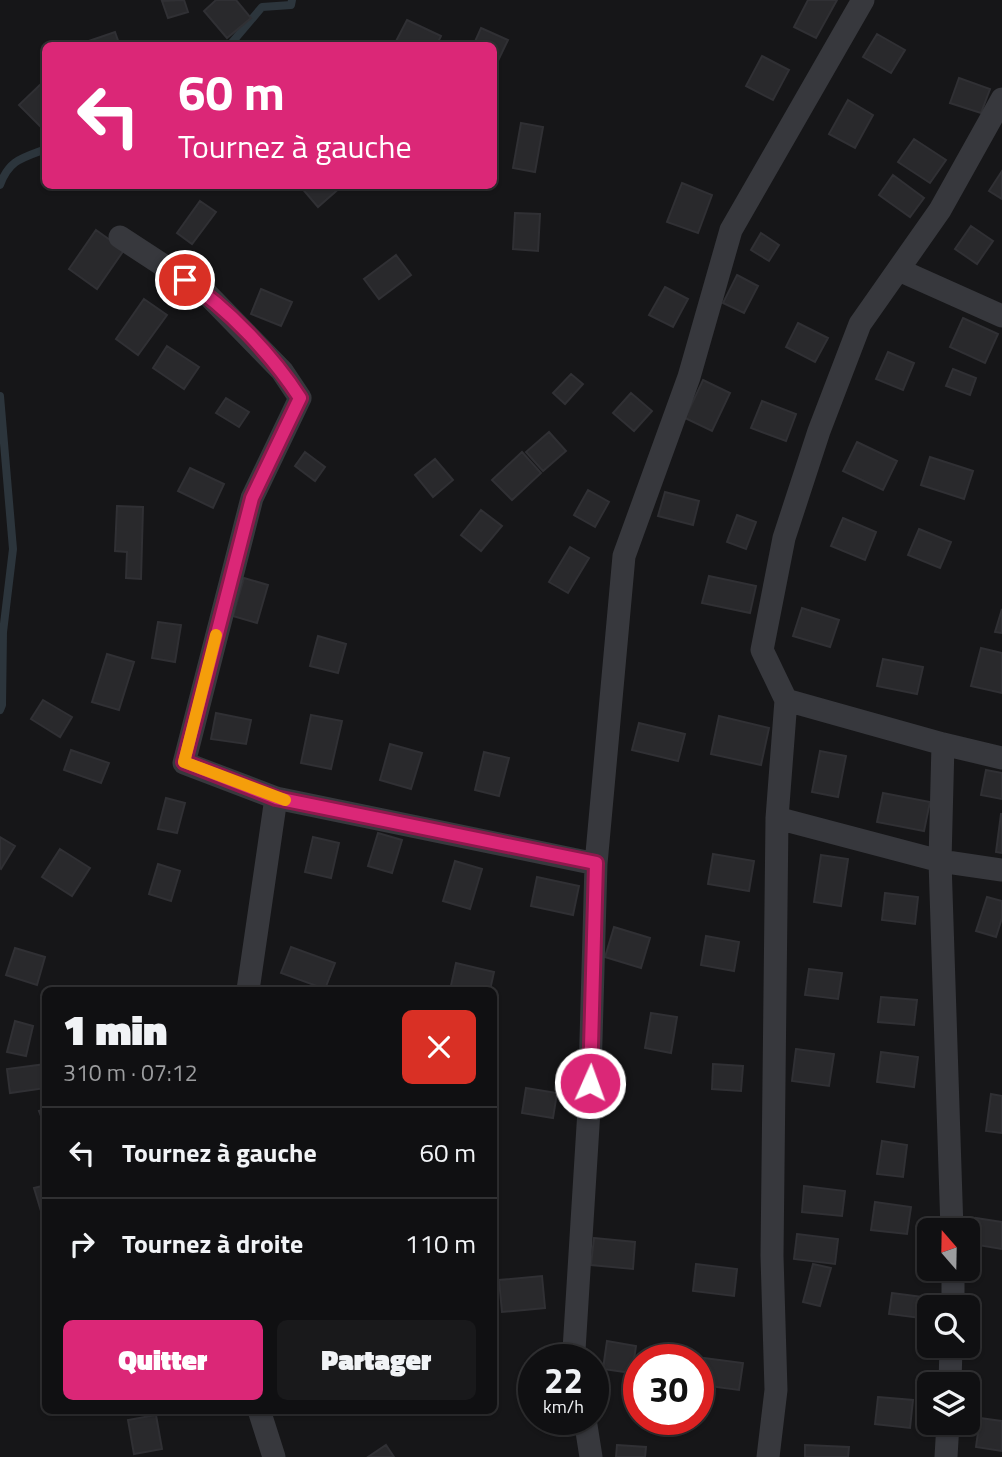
<!DOCTYPE html>
<html lang="fr">
<meta charset="utf-8">
<style>
body{margin:0;font-family:"Titillium Web",sans-serif;background:#19191b;color:#f1f3f6;height:100vh;display:flex;flex-direction:column;font-size:26px;white-space:nowrap}
*{box-sizing:border-box;margin:0}
p{font-size:23px;color:#9c9d9f}
.icon{flex:none;width:38px;height:38px;fill:none;stroke:currentColor;stroke-width:2;stroke-linecap:round;stroke-linejoin:round}
.map{position:relative;flex:1;overflow:hidden}
.drawer{position:absolute;left:42px;top:987px;width:455px;height:427px;display:flex;flex-direction:column;background:#101012;border-radius:10px;box-shadow:0 2px 5px #0004,0 0 0 2px #303032}
.drawer>*{flex:none}
.banner{position:absolute;left:42px;top:42px;width:455px;height:147px;border-radius:10px;box-shadow:0 2px 5px #0004,0 0 0 2px #303032;background:#db2777;color:#fff;overflow:hidden}
.needle{width:46px;rotate:340deg}
.fabs{position:absolute;left:917px;top:1218px;display:grid;gap:14px}
.fabs a{display:grid;place-items:center;width:63px;height:63px;border-radius:10px;background:#101012;box-shadow:0 2px 5px #0004,0 0 0 2px #303032;font-size:35px}
.speed{position:absolute;left:518px;top:1344px;display:flex;gap:14px;font-size:35px;font-weight:700;text-align:center}
.speed>*{display:grid;place-content:center;width:91px;height:91px;border-radius:50%;background:#101012;box-shadow:0 2px 5px #0004,0 0 0 2px #303032;line-height:1}
.speed small{font-size:18px;font-weight:400}
.speed .limit{border:10px solid #d22;background:#fff;color:#111}
.pin{position:absolute;display:grid;place-items:center;width:60px;height:60px;color:#fff;margin:-30px;border:4px solid #fff;border-radius:50%;box-shadow:0 2px 7px #0007}
.me{position:absolute;width:77px;margin:-38px;rotate:2deg;stroke-linejoin:round;filter:drop-shadow(0 0 5px #0008)}
.turn{display:flex;align-items:center;gap:24px;height:147px;padding:0 21px;font-size:32px}
.turn .icon{width:91px;height:91px;stroke-width:2.5}
.turn b{display:block;font-size:49px;line-height:60px}
.round{display:grid;place-items:center;flex:none;width:74px;height:74px;border-radius:10px;background:#19191b}
.summary{display:flex;align-items:center;justify-content:space-between;height:119px;padding:0 21px}
h1{font-size:42px;font-weight:800;line-height:52px}
.cta{display:flex;gap:14px;margin-top:auto;padding:14px 21px}
.cta a{flex:1;height:80px;border-radius:10px;background:#db2777;color:#fff;font-size:28px;font-weight:800;line-height:80px;text-align:center}
.cta a+a{background:#19191b;color:#f1f3f6}
ul{padding:0;list-style:none}
li{display:flex;align-items:center;gap:21px;height:91px;padding:0 21px;border-top:2px solid #303032}
li div{flex:1}
li b{display:block;font-size:26px}
li em{font-style:normal}
.map>svg:first-child{display:block}
</style>
<div class="map">
<svg width="1002" height="1457" viewBox="0 0 1002 1457">
<rect width="100%" height="100%" fill="#161618"/>
<g fill="none" stroke-linecap="round" stroke-linejoin="round">
<!-- stream -->
<path stroke="#2c353c" stroke-width="8" d="M229 46 262 7 291 5 292 0
M0 185C9 160 22 158 46 149
M0 396 13 549 3 632 2 705 0 710"/>
</g>
<!-- building -->
<path fill="#29292c" stroke="#303034" stroke-width="2" d="M184 0 188 12 168 18 162 1Z
M216 0H236L251 18 227 38 204 11Z
M808 0H837L816 38 794 27Z
M407 20 441 36 436 46 394 45Z
M481 28 508 40 494 69V46H473Z
M115 32 120 46H87L86 42Z
M877 34 905 50 891 73 863 57Z
M762 56 789 70 773 100 746 86Z
M959 78 990 89 981 113 950 103Z
M46 79V122L41 127 19 105Z
M848 100 873 115 855 148 829 134Z
M521 123 543 127 535 172 513 168Z
M914 139 946 160 930 183 898 162Z
M1002 171V199L989 191Z
M893 175 924 198 910 217 879 195Z
M682 183 712 195 698 233 667 222Z
M300 186H342L318 207Z
M200 201 216 212 192 244 177 233Z
M515 213 540 214 538 251 513 249Z
M971 226 993 241 977 264 955 249Z
M96 230 124 250 97 289 69 269Z
M761 233 779 245 769 261 751 250Z
M396 255 411 275 379 299 364 279Z
M737 275 758 286 744 313 723 303Z
M665 287 688 299 673 327 649 315Z
M261 289 292 302 281 326 251 314Z
M144 299 167 315 138 355 116 339Z
M963 318 998 334 985 363 950 347Z
M798 323 828 338 815 362 786 347Z
M167 346 199 367 184 389 153 368Z
M888 352 914 363 903 390 876 379Z
M953 369 976 378 970 395 946 386Z
M571 374 583 384 565 404 553 393Z
M703 380 730 393 712 431 685 418Z
M631 393 652 411 634 431 613 413Z
M226 398 249 412 239 427 216 413Z
M762 401 796 414 786 441 751 428Z
M549 432 566 451 543 471 526 452Z
M857 442 897 461 883 490 843 471Z
M305 452 325 467 315 481 295 466Z
M522 452 541 473 512 500 492 480Z
M930 457 973 471 964 499 921 485Z
M435 459 453 480 433 497 415 475Z
M190 468 224 484 213 508 178 491Z
M588 490 609 502 595 527 574 515Z
M665 492 699 501 693 525 658 516Z
M117 506 143 507 141 579 126 578 127 552 115 551Z
M481 510 502 526 481 551 461 535Z
M737 515 756 522 746 549 727 542Z
M843 518 876 532 865 560 831 546Z
M919 529 951 542 940 568 908 555Z
M570 547 589 558 568 593 549 582Z
M709 576 756 586 750 613 702 603Z
M244 578 268 585 257 623 233 616Z
M802 608 839 620 830 647 793 636Z
M1002 609V633L995 632Z
M158 622 181 625 175 662 152 658Z
M318 636 346 644 338 673 310 666Z
M981 648 1002 653V693L971 686Z
M107 654 134 662 119 710 92 702Z
M883 659 923 667 917 694 877 686Z
M43 700 72 717 60 737 31 719Z
M216 713 251 720 246 744 211 739Z
M311 715 342 721 331 769 301 763Z
M719 716 769 728 761 765 711 754Z
M639 723 685 734 678 761 632 750Z
M390 744 422 753 411 789 380 780Z
M71 750 109 763 101 783 64 770Z
M820 751 846 756 838 797 812 792Z
M484 752 509 758 499 796 475 790Z
M986 770 1002 773V799L981 795Z
M883 793 930 802 924 831 877 822Z
M166 798 185 803 177 833 158 829Z
M1001 814H1002V853L996 852Z
M378 833 402 840 392 873 368 866Z
M0 837 15 846 1 869 0 868Z
M313 837 339 843 331 878 305 872Z
M60 849 90 868 72 896 42 877Z
M713 854 754 861 749 891 708 884Z
M821 855 848 859 841 906 814 902Z
M455 861 482 869 470 909 443 901Z
M158 864 180 871 171 901 149 894Z
M537 877 579 886 573 915 531 906Z
M885 893 918 897 915 924 882 920Z
M987 897 1002 901V918L996 937 976 931Z
M614 927 650 938 641 968 605 957Z
M706 936 739 942 734 971 701 965Z
M291 947 335 963 325 989 281 973Z
M15 948 45 957 37 985 6 975Z
M456 963 494 972 490 990H450Z
M809 969 842 973 838 999 805 995Z
M881 997 917 1000 914 1025 878 1022Z
M651 1013 677 1017 671 1053 645 1048Z
M15 1021 33 1026 26 1056 7 1052Z
M796 1049 834 1054 829 1086 792 1081Z
M881 1052 918 1057 914 1087 877 1082Z
M46 1064V1088L10 1093 7 1069Z
M713 1064 743 1066 741 1091 712 1089Z
M526 1088 557 1093 553 1118 522 1113Z
M991 1094 1002 1096V1133L986 1131Z
M46 1109V1129L39 1111Z
M882 1141 907 1145 903 1177 877 1174Z
M46 1185V1220L44 1221 34 1188Z
M804 1186 845 1191 842 1216 802 1212Z
M875 1202 911 1207 907 1234 871 1230Z
M976 1218 1002 1222V1249L972 1244Z
M797 1234 838 1239 835 1264 794 1259Z
M594 1238 635 1242 633 1269 591 1265Z
M696 1264 737 1269 734 1296 693 1291Z
M813 1264 831 1268 820 1306 803 1302Z
M542 1276 545 1308 502 1312 499 1280Z
M892 1293 931 1298 928 1319 889 1314Z
M607 1341 636 1346 632 1373 603 1369Z
M704 1358 743 1363 739 1390 701 1385Z
M878 1397 913 1400 910 1428 875 1424Z
M156 1415 162 1449 134 1454 128 1420Z
M980 1418 1002 1421V1451L976 1447Z
M386 1445 394 1457H368Z
M617 1445 646 1447 645 1457H616Z
M805 1445 849 1447 848 1457H805Z"/>
<g fill="none" stroke-linecap="round" stroke-linejoin="round">
<!-- street -->
<path stroke="#37383d" stroke-width="23" d="M120 237 207 294 282 371 300 398 252 498 184 763 276 798 596 864
M899 270 1002 316
M786 700 943 744 1002 758
M943 744 940 861 952 1230
M777 818 940 861 1002 870
M248 990 276 798
M953 1269V1307
M575 1360 574 1350 589 1110 596 864 624 556 689 377 731 230 863 0
M950 1384 951 1346
M259 1410 274 1457
M585 1419 591 1457
M768 1457 776 1390 772 1256 777 818 786 700 762 650 784 538 819 431 860 324 940 210 1002 99
M946 1457 948 1423"/>
</g>
<g fill="none" stroke-linecap="round" stroke-linejoin="round">
<!-- route casing -->
<g stroke="#8e194d" stroke-width="18">
<path id="route" d="M185 280C227 307 273 356 300 398L252 498 184 762 276 798 596 863 590 1083"/>
</g>
<!-- route -->
<use href="#route" stroke="#db2777" stroke-width="12"/>
<!-- slow -->
<path stroke="#f59e0b" stroke-width="12" d="M216 635 184 762 285 800"/>
</g>
</svg>
<div class="fabs">
<a><svg class="needle" viewBox="-14 -14 28 28"><path d="M0-13l5 13h-10z" fill="#e53935"/><path d="M0 13l5-13h-10z" fill="#9c9d9f"/></svg></a>
<a><svg class="icon" aria-label="search" viewBox="0 0 24 24"><circle cx="10" cy="10" r="6"/><path d="M15 15l6 6"/></svg></a>
<a><svg class="icon" aria-label="layers" viewBox="0 0 24 24"><path d="M12 4l9 5-9 5-9-5zM3 14l9 5 9-5"/></svg></a>
</div>
<div class="speed"><div>22<small>km/h</small></div><div class="limit">30</div></div>
<div class="pin" style="left:185px;top:280px;background:#d93025"><svg class="icon" aria-label="arrive" viewBox="0 0 24 24"><path d="M6 21V4h12l-3 4 3 4H6"/></svg></div>
<svg class="me" style="left:590px;top:1083px" viewBox="-20 -20 40 40"><circle r="17" fill="#db2777" stroke="#fff" stroke-width="3"/><path d="M0-11L8 9 0 5-8 9z" fill="#fff"/></svg>
<div class="banner">
<div class="turn"><svg class="icon" aria-label="left" viewBox="0 0 24 24"><path d="M17 20v-9H6M10 6l-5 5 5 5"/></svg><div><b>60 m</b>Tournez à gauche</div></div>
</div>
<section class="drawer">
<div class="summary"><div><h1>1 min</h1><p>310 m · 07:12</p></div><a class="round" style="background:#d93025;color:#fff"><svg class="icon" aria-label="close" viewBox="0 0 24 24"><path d="M6 6l12 12M18 6L6 18"/></svg></a></div>
<ul>
<li><svg class="icon" aria-label="left" viewBox="0 0 24 24"><path d="M17 20v-9H6M10 6l-5 5 5 5"/></svg><div><b>Tournez à gauche</b></div><em>60 m</em></li>
<li><svg class="icon" aria-label="right" viewBox="0 0 24 24"><path d="M7 20v-9h11M14 6l5 5-5 5"/></svg><div><b>Tournez à droite</b></div><em>110 m</em></li>
</ul>
<div class="cta"><a>Quitter</a><a>Partager</a></div>
</section>
</div>
